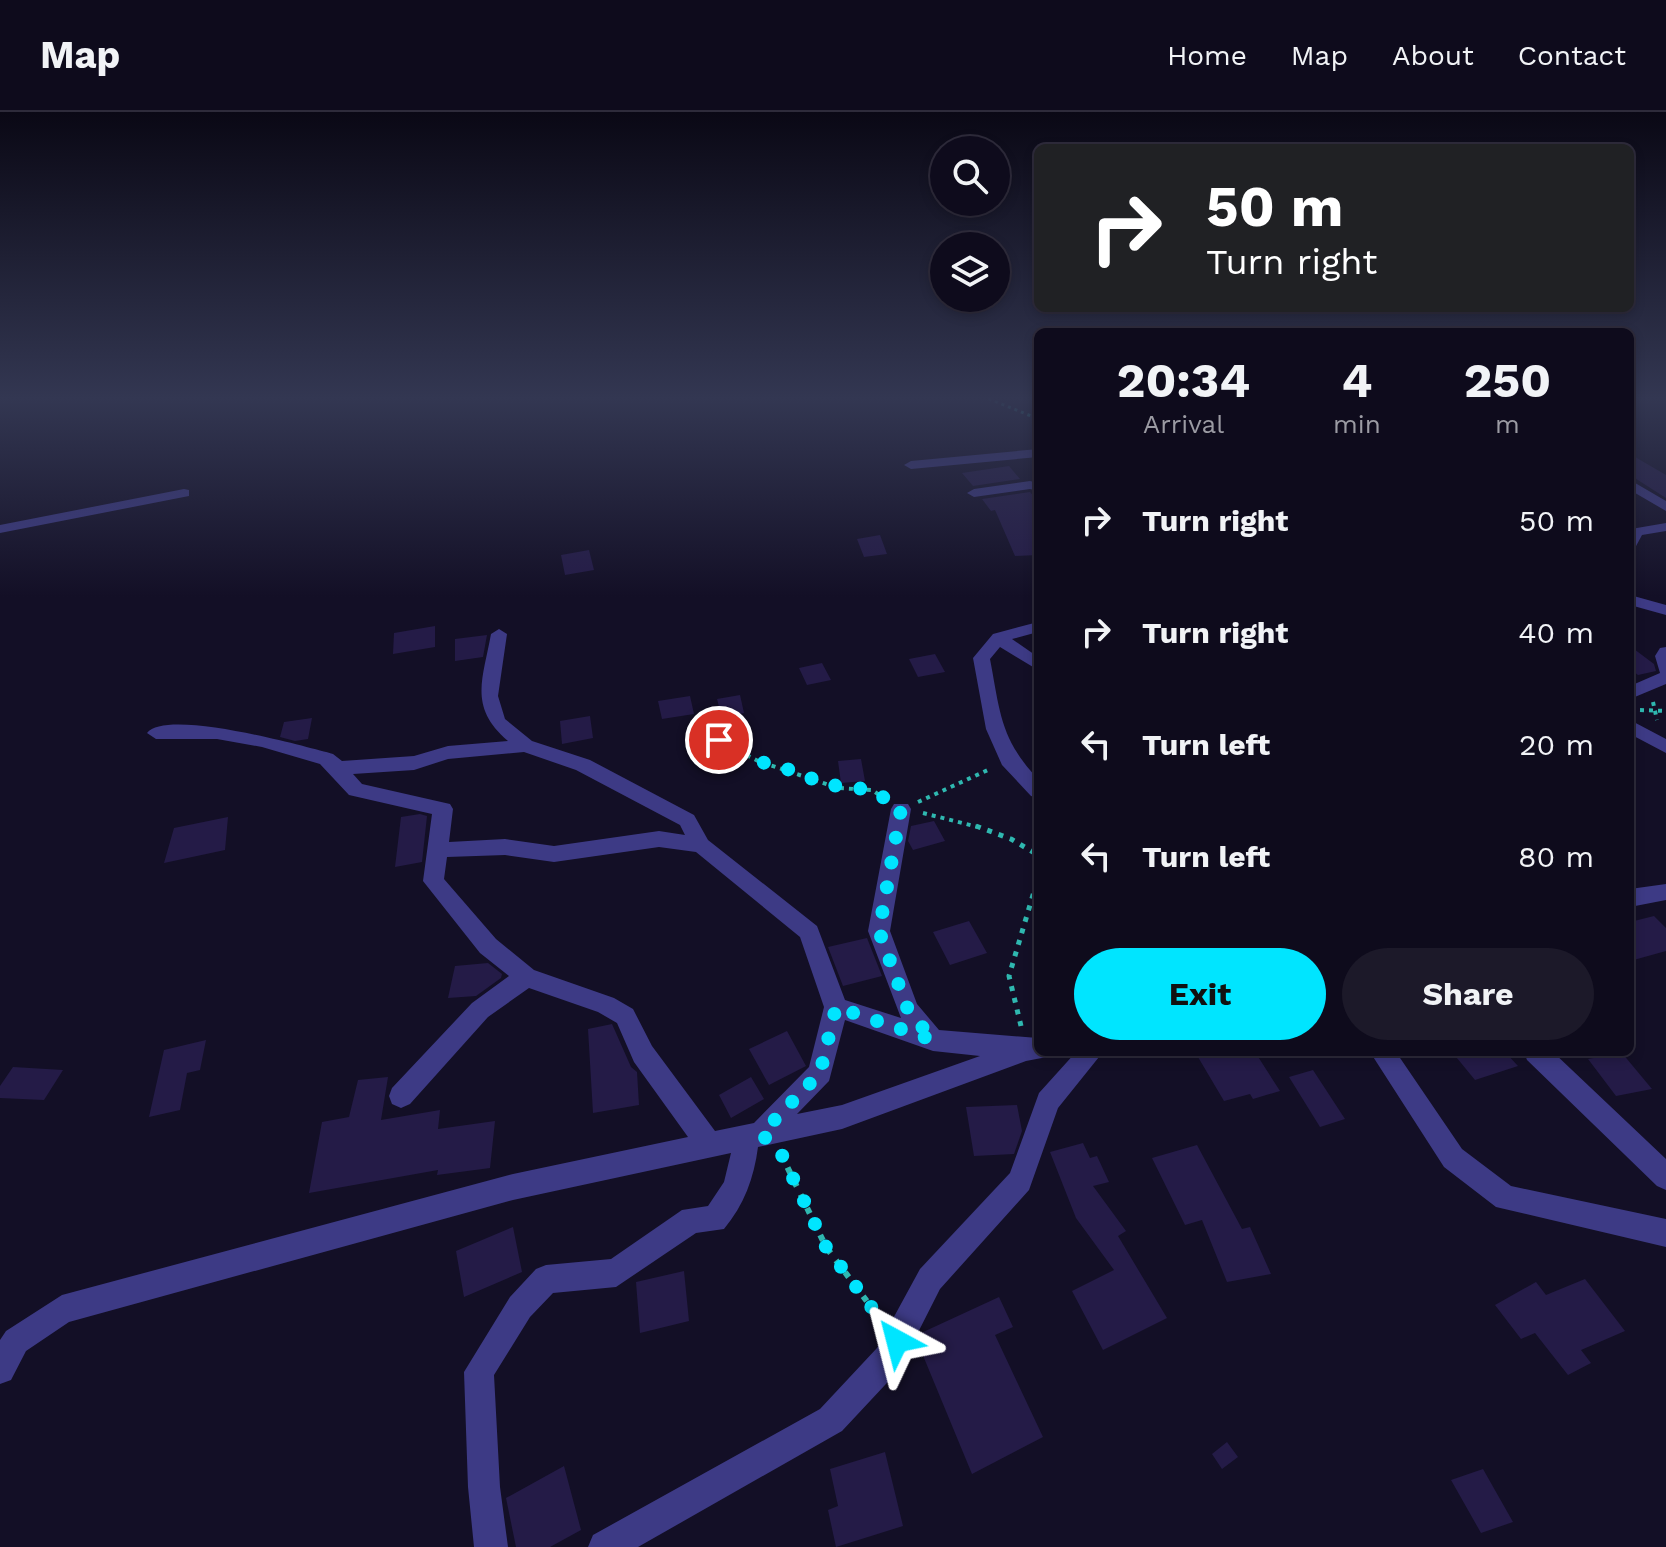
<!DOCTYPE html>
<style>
body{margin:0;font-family:"Work Sans",sans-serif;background:#1c1929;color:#f1f3f6;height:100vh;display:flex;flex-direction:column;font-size:30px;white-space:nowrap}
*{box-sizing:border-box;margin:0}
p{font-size:26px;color:#9b9ba3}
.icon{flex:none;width:44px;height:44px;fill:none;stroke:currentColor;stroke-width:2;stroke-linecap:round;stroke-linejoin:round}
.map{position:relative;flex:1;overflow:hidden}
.sheet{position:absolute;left:1034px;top:216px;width:600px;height:728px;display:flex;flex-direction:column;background:#0e0b1c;border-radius:12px;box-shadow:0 4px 12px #0003,0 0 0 2px #2e2b3b}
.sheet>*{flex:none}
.banner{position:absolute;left:1034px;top:32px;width:600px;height:168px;border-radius:12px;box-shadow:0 4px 12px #0003,0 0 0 2px #2e2b3b;background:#202124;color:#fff;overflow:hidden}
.fabs{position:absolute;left:930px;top:24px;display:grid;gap:16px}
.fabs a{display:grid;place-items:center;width:80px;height:80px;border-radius:50%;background:#0e0b1c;box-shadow:0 4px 12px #0003,0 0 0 2px #2e2b3b;font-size:40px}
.pin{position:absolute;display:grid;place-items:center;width:68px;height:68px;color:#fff;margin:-34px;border:4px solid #fff;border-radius:50%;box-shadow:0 2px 8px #0007}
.me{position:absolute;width:88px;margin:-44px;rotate:322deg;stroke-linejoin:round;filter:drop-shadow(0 0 6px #0008)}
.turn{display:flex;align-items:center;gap:28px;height:168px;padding:0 40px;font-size:36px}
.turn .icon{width:104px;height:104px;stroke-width:2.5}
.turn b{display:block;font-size:56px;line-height:68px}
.eta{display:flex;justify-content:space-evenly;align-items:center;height:136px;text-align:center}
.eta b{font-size:48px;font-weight:700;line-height:56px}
.action{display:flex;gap:16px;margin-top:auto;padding:16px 40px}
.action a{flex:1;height:92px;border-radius:48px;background:#00e5ff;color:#111;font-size:32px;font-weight:700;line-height:92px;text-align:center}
.action a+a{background:#1c1929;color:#f1f3f6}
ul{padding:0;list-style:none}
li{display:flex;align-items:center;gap:24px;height:112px;padding:0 40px}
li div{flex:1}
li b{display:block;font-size:30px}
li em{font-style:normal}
header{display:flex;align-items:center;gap:48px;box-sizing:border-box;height:112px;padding:0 40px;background:#0e0b1c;border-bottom:2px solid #2e2b3b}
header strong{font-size:38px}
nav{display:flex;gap:44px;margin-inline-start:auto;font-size:28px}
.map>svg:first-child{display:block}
</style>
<header>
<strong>Map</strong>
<nav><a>Home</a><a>Map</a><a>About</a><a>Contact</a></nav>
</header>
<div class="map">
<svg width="1666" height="1435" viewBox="0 0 1666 1435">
<rect width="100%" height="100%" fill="#130f26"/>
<!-- building -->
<path fill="#241b47" d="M1630 342 1666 363V386L1630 363Z
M1009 354 1020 367 973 374 962 361Z
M1030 380 1038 389V443L1015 444 995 398 991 399 982 387Z
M880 423 887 442 864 445 857 427Z
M589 438 594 458 565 463 561 443Z
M435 514V535L393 542 394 521Z
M487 523 483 545 455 549V527Z
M1630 534 1654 552 1656 559 1638 563 1630 557Z
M935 542 945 560 918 565 909 547Z
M822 551 831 568 807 573 799 556Z
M740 583 744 601 722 606 717 587Z
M690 584 694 602 662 607 658 589Z
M590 604 593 626 562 632 560 609Z
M312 606 308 627 295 629 280 625 284 610Z
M861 647 865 669 841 671 838 649Z
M420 702 427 704 422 750 395 755 401 705Z
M228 705 225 738 164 751 174 716Z
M934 709 945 729 913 738 908 729 911 714Z
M1654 804 1666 816V839L1630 849V810Z
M969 809 987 841 950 853 933 820Z
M867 826 882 864 843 874 828 835Z
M488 851 502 862 501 866 476 884 448 886 455 854Z
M612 912 631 955 637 960 639 993 593 1001 588 917Z
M787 919 806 954 769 973 749 937Z
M206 928 200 958 187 961 180 998 149 1005 164 938Z
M1195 940H1255L1280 979 1253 987 1250 982 1224 989Z
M1452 940H1505L1518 954 1475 968Z
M1622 941 1652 977 1616 984 1588 947Z
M13 955 63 958 44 988 0 986V974Z
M1313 958 1345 1007 1320 1015 1289 965Z
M388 965 381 1008 440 998 438 1017 495 1009 490 1056 437 1063 438 1058 309 1081 322 1010 349 1005 358 968Z
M751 965 764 987 731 1006 719 983Z
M1017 993 1022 1019 1014 1042 974 1044 966 995Z
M1083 1031 1090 1046 1097 1044 1109 1070 1093 1074 1126 1119 1118 1124 1167 1206 1103 1238 1072 1179 1114 1158 1076 1106 1050 1040Z
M1197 1033 1242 1117 1250 1115 1271 1162 1227 1170 1202 1108 1185 1113 1152 1046Z
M513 1115 522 1160 464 1185 456 1139Z
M684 1159 689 1209 640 1221 636 1170Z
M1585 1167 1625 1219 1581 1238 1591 1251 1568 1263 1535 1221 1521 1227 1495 1193 1536 1170 1546 1183Z
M999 1185 1013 1215 995 1223 1043 1325 972 1362 917 1229 921 1221Z
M1227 1330 1238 1345 1222 1357 1212 1342Z
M885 1340 903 1414 836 1435 828 1398 838 1394 830 1357Z
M564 1354 581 1418 550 1435H516L506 1386Z
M1483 1357 1513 1410 1481 1421 1451 1368Z"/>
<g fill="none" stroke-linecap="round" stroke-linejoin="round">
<!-- path-far3 -->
<path stroke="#2fb8b0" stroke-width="3" stroke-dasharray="3 4" stroke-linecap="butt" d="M982 284 1036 306"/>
<!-- path-far2 -->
<path stroke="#2fb8b0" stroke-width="4" stroke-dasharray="4 5" stroke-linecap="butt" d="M1653 590 1657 608
M1640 598 1666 599
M699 618 758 649 838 676 872 678 885 687
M918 690 990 657
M923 701 982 716"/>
<!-- path-far1 -->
<path stroke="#2fb8b0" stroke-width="5" stroke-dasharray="5 7" stroke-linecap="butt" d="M976 714 1011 727 1038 743
M1021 914 1009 864 1038 766"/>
<!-- path -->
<path stroke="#2fb8b0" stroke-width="6" stroke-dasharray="6 9" stroke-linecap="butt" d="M781 1042 826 1135 881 1208"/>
<!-- street -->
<path fill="#3d3a85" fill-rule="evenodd" d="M1038 337V345L911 357 904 353 911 349Z
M1630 368 1666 389V399L1630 378Z
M1030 369 1038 371V379L1030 377 974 385 967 381 974 377Z
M184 377 189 378V384L0 421V413Z
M1666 411V419L1642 423 1635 436 1630 437 1631 417Z
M1630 483 1666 493V503L1630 493Z
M1038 510V520L1012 527 1038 545V558L1000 535 990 547C1000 599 1000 627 1038 667V686L1031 684 1002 653 986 617 973 546 993 522Z
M499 517 507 522 498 584 505 607 532 629 590 648 694 703 708 728 817 814 845 888 901 906 868 819 891 697 894 692H908L911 697 890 819 917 892 939 918 1038 926V940H1049L1047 945 1026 949 842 1017 758 1035C754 1066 744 1093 724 1117L696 1121 616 1175 553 1181 530 1205 494 1263 500 1375 508 1435H474L468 1375 464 1260 510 1185 536 1157 546 1153 611 1147 682 1098 708 1094 724 1070 731 1041 513 1088 69 1210 26 1239 11 1268 0 1272V1228L6 1219 62 1183 513 1062 688 1025 634 950 617 911 598 900 529 876 488 905 410 992 401 996 392 992 389 984 392 976 472 891 509 864 480 841 423 769 432 702 349 683 320 652 262 635 217 627H156L147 621C167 596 303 634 333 642L342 649 414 644 448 634 508 629C468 595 483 567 491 522ZM524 640 576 658 680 713 685 723 659 719 554 734 505 727 449 730 453 697 450 692 362 672 353 662 414 658 448 647ZM659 735 696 740 800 825 824 895 809 955 754 1011 715 1019 652 934 633 897 614 886 534 858 496 827 444 767 447 745 505 743 554 750ZM845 908 933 939 980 944 842 993 797 1002 829 969Z
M1666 535V572L1630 587V574L1660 561 1655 544 1660 536Z
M1630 608 1666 627V641L1630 622Z
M1666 772V788L1630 795V777Z
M1076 940H1103L1058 996 1029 1078 940 1177 899 1258 842 1319 638 1435H588L593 1423 820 1297 877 1236 920 1157 1010 1061 1039 981Z
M1370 940H1396L1462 1037 1511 1074 1666 1107V1135L1496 1095 1444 1055Z
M1524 940H1553L1666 1047V1078L1657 1074 1527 948Z"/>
</g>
<!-- sky -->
<linearGradient id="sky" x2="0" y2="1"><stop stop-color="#0a0815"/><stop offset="0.59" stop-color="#333752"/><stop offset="1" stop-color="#333752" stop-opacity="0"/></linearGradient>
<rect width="1666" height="485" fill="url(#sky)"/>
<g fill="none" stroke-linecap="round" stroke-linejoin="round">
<!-- route -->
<path stroke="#00e5ff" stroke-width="14" stroke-dasharray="0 25.2" d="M719 628 758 649 801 661 822 672 872 678 901 697 879 819 908 898 933 928 836 895 820 961 761 1022 780 1039 826 1135 897 1229"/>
</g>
</svg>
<div class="fabs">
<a><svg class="icon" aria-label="search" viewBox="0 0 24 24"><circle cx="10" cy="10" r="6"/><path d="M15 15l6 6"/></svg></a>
<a><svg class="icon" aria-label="layers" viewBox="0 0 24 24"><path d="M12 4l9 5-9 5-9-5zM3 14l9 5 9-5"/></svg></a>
</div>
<div class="pin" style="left:719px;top:628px;background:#d93025"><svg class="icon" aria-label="arrive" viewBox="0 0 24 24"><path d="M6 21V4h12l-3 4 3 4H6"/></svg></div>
<svg class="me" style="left:897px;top:1229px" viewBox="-20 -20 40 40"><path d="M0-17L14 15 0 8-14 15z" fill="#00e5ff" stroke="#fff" stroke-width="4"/></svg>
<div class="banner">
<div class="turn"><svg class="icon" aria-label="right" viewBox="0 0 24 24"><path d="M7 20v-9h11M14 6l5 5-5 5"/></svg><div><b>50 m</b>Turn right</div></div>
</div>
<section class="sheet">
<div class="eta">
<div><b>20:34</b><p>Arrival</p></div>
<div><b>4</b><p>min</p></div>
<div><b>250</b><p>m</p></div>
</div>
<ul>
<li><svg class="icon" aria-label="right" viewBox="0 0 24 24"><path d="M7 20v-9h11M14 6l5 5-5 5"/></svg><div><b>Turn right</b></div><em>50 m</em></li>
<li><svg class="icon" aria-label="right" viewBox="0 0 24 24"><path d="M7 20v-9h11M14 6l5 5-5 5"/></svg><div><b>Turn right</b></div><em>40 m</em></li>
<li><svg class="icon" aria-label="left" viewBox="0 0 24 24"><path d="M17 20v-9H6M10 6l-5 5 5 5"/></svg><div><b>Turn left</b></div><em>20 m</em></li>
<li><svg class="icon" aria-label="left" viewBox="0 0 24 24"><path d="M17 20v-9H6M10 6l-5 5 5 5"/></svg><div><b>Turn left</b></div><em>80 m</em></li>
</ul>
<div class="action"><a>Exit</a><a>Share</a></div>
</section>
</div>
